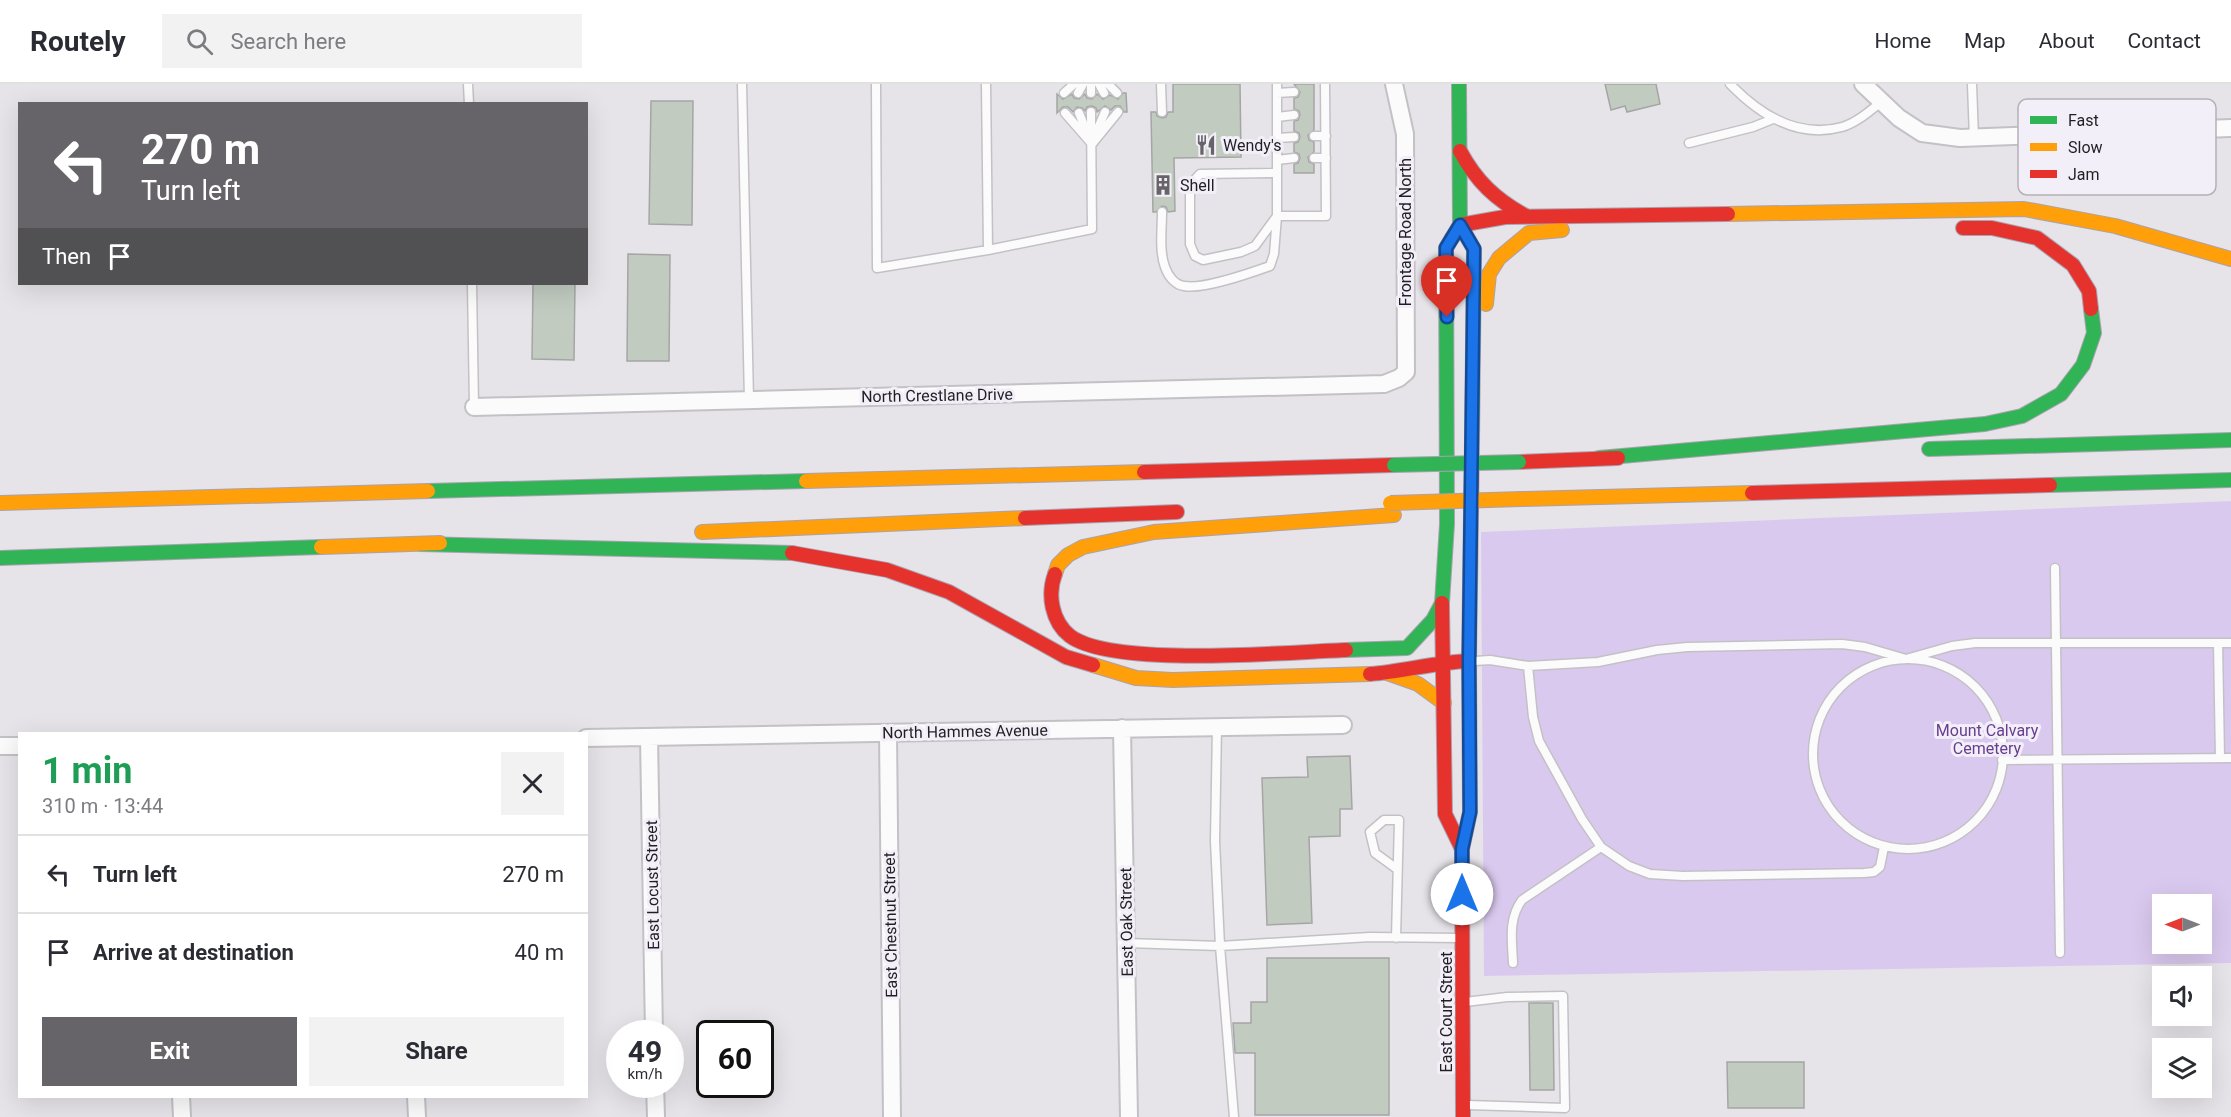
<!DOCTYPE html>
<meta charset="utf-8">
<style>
body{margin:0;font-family:Roboto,sans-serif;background:#f2f2f3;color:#2b2b33;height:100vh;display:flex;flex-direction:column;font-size:22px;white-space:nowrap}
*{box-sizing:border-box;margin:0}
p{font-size:20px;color:#7c7c81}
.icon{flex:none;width:33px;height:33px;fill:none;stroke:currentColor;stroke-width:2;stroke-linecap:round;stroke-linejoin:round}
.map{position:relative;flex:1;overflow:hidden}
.side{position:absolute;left:18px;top:648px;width:570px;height:366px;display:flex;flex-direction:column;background:#fff;border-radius:0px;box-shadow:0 6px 24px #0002}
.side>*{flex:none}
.banner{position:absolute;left:18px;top:18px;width:570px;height:183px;border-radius:0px;box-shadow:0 6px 24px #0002;background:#666468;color:#fff;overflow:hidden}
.needle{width:39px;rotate:270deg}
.controls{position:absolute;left:2152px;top:810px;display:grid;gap:12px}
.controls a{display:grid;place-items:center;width:60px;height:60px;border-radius:0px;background:#fff;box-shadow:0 6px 24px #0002;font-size:30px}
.speed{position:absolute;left:606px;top:936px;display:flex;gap:12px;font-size:30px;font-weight:700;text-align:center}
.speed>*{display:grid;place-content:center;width:78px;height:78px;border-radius:50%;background:#fff;box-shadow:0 6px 24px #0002;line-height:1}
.speed small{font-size:15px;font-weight:400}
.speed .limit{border:3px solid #111;border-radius:9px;background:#fff;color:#111}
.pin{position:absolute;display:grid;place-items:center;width:51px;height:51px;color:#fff;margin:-62px -26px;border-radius:50% 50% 50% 0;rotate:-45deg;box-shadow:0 0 6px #0007}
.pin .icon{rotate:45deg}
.me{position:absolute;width:66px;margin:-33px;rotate:0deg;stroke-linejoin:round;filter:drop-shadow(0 0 4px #0008)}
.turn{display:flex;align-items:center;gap:21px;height:126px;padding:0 24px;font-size:27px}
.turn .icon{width:78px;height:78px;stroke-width:2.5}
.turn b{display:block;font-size:42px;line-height:51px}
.then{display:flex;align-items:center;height:57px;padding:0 24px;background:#0003;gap:12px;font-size:22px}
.round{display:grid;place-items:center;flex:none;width:63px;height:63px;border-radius:0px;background:#f2f2f3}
.head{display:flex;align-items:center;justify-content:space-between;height:102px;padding:0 24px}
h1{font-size:36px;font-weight:700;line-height:45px;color:#1e9e55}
.cta{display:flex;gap:12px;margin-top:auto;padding:12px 24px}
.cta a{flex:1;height:69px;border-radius:0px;background:#666468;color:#fff;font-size:24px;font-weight:700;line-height:69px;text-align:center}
.cta a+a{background:#f2f2f3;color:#2b2b33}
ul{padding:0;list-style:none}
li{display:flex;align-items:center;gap:18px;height:78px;padding:0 24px;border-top:2px solid #e1e1e2}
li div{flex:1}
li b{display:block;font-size:22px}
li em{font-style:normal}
header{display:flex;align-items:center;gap:36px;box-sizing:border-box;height:84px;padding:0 30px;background:#fff;border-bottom:2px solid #e1e1e2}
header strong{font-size:28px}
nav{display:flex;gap:33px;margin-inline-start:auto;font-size:21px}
.search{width:420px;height:54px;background:#f2f2f3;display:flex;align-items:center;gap:15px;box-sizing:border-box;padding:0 21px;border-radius:0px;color:#7c7c81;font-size:22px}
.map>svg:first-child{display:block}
</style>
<header>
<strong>Routely</strong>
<div class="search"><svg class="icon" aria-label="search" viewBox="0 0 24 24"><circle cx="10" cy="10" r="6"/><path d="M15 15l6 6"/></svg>Search here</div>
<nav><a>Home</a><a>Map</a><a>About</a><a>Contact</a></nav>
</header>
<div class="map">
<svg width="2231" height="1033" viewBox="0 0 2231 1033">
<rect width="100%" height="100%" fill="#e6e4e9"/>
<!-- green -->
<path fill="#dac9ee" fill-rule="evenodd" d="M2231 417V879L1484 892 1481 448ZM2163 820H2202V860H2163Z"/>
<!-- building -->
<path fill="#c1cbc0" stroke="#a5a5a5" stroke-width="1.5" d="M1173 0H1240L1241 73 1174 74 1175 127 1168 128 1166 123 1162 122 1156 128H1153L1151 28H1156L1157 32 1162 34 1166 33 1168 28H1173Z
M1294 0H1314V46L1308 51 1309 56 1314 58V68L1308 73 1309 78 1314 80V89H1294V80L1298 79 1300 74 1299 70 1294 68V59L1298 58 1300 53 1299 49 1294 47V37L1298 36 1300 31 1299 27 1294 25V14L1298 13 1300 8Z
M1605 0H1656L1660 20 1627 28 1625 22 1611 26Z
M1123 9H1126L1127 28H1124L1120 22H1115L1111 26 1105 22 1097 28 1096 24 1092 22 1087 23 1085 27 1082 24 1077 23 1073 28 1068 23H1063L1057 29V10L1063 15 1072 10 1074 14 1079 15 1085 10 1087 14 1092 15 1097 10 1103 15 1110 11 1118 15Z
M651 17H693L692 141 649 140Z
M628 170 670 171 669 277H627Z
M533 200H575L574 276 532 275Z
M1350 672 1352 725H1340V752L1309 753 1312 839 1267 841 1262 694 1308 693 1307 673Z
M1267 874H1389V1031H1255V969H1235L1233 939H1251V918H1267Z
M1529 919H1553L1554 1006H1530Z
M1727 978H1804V1024H1728Z"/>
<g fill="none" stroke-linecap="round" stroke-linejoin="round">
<!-- lane casing -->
<g stroke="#c3c1c5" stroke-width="11">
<path id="lane" d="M468 0 469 20
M742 0 749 316
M876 0 877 184 988 166 986 0
M1091 0V9
M1099 0 1104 9
M1108 0 1117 9
M1161 0 1162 28
M1277 0V132H1326L1325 0
M1730 0C1759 30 1798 55 1842 43 1856 39 1870 27 1881 18
M1972 0 1974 54
M1064 9 1074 0
M1078 9 1083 0
M1277 9 1294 8
M1065 29 1092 60
M1079 29 1088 51
M1277 33 1294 31
M1095 51 1105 28
M1314 52H1326
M1277 54 1294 53
M1689 59 1753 43 1773 35
M1092 60 1118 28
M1314 74H1326
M1277 76 1294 74
M1277 89 1200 90 1190 101V160L1195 172 1203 176 1241 168 1255 162 1277 132
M1162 128C1162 145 1159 167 1165 183 1168 192 1175 201 1184 202 1203 206 1250 189 1270 182L1274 170 1277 132
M988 166 1092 145 1091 28
M472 200 474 323
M2055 484 2060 869
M2218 559 2220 674
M1813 670a95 95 0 1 1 190 0a95 95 0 1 1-190 0Z
M1475 577 1490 576 1528 582 1598 578 1657 566 1687 563 1842 560 1865 563 1906 575 1952 562 1975 559H2231
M1528 582 1533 633 1539 657 1582 735 1601 763 1629 782 1650 790 1683 792 1864 789 1874 788 1880 783 1884 763
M1217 642 1215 757 1220 862 1370 853 1459 854
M2002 676 2231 674
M1396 854 1399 736H1384L1370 748 1375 769 1397 785
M1126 859 1220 862 1234 1033
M1513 879C1512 856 1508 835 1522 816L1601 763
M1465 918 1507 913 1563 912 1565 1024 1467 1021"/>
</g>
<!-- street casing -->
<g stroke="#c3c1c5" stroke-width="20">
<path id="street" d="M1863 0 1899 34 1922 49 1960 54 2231 44
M474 323 1384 300 1399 294 1406 288 1405 50 1394 0
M1122 644 1129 1033
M888 649 892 1033
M649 653 654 950
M586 654 1343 641
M0 662H20
M655 1000 656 1033
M181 1012 182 1033
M416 1012 417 1033"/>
</g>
<!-- fast casing -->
<g stroke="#aaa2b1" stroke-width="16">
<path id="fast" d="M1459 0 1460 141 1474 165 1472 357
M1929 365 2231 356
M1599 374 1985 340 2022 332 2061 310 2083 281 2094 249 2091 225
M2050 401 2231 396
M428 407 806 397
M420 460 792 469
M0 474 321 463
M1346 566 1407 564 1433 536 1442 519 1447 440 1446 164 1452 154"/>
</g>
<!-- slow casing -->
<g stroke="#aaa2b1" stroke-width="16">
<path id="slow" d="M1728 130 2024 125 2115 142 2231 175
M1486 220 1489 190 1499 174 1529 149 1562 146
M806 397 1144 388
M1522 415 1752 409
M0 419 428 407
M702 448 1025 434
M321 463 440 459
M1055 490 1058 481 1068 471 1083 463 1154 448 1394 431
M1093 581 1136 594 1173 596 1370 590
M1387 589 1418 600 1444 619"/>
</g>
<!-- jam casing -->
<g stroke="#aaa2b1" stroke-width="16">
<path id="jam" d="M1460 67C1476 97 1496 116 1526 132
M1963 144H1992L2037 154 2073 181 2089 207 2091 225
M1452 154 1460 141 1505 133 1728 130
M1519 378 1618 374
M1144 388 1394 381
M1752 409 2050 401
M1025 434 1177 428
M792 469 887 486 949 508 1066 573 1093 581
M1055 490C1047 511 1052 538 1070 552 1113 584 1289 568 1346 566
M1442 519 1445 730 1462 765
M1370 590C1403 588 1435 578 1469 577L1472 357
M1463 1033 1462 765 1470 728 1469 577"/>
</g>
<!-- lane -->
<use href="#lane" stroke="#fbfbfc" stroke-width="8"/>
<!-- street -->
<use href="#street" stroke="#fbfbfc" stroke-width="16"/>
<!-- fast -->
<use href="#fast" stroke="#30b455" stroke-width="14"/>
<!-- slow -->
<use href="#slow" stroke="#ff9f0a" stroke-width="14"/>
<!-- jam -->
<use href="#jam" stroke="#e5322d" stroke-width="14"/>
<!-- fast-bridge casing -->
<g stroke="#aaa2b1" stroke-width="16" stroke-linecap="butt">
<path id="fast-bridge" d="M1394 381 1519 378"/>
</g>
<!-- slow-bridge casing -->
<g stroke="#aaa2b1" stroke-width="16" stroke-linecap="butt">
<path id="slow-bridge" d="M1390 419 1522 415"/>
</g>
<!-- fast-bridge -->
<use href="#fast-bridge" stroke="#30b455" stroke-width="14"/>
<!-- slow-bridge -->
<use href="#slow-bridge" stroke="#ff9f0a" stroke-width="14"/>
</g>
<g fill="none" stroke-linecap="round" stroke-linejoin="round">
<!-- route casing -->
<g stroke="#114b97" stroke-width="15">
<path id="route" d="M1447 233 1446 164 1460 141 1474 165 1469 578 1470 728 1462 765V810"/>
</g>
<!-- route -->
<use href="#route" stroke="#1a73e8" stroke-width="10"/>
</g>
<!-- icons -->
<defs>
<g id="restaurant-bare" transform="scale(1.62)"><path d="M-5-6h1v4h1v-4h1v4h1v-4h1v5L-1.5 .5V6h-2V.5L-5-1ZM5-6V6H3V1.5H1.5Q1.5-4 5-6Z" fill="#666468" stroke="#f3eff8" stroke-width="2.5" paint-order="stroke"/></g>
<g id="building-bare" transform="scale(1.62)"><path d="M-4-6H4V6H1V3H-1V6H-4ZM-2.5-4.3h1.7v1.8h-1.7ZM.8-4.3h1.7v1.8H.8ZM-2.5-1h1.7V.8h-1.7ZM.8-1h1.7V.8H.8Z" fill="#666468" stroke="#f3eff8" stroke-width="2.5" paint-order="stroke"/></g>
</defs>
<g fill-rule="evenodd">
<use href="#restaurant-bare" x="1206" y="61"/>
<use href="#building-bare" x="1163" y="101"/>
</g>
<g text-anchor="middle" stroke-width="6" stroke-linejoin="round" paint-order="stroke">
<!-- poi labels -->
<g font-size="16" fill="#211f23" stroke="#f3eff8" text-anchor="start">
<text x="1223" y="67">Wendy's</text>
<text x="1180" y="107">Shell</text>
</g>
<!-- street labels -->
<g font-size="16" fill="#211f23" stroke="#f3eff8">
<text transform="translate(1405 148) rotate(-90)" y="6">Frontage Road North</text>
<text transform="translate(937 311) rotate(-1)" y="6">North Crestlane Drive</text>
<text transform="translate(965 647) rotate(-1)" y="6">North Hammes Avenue</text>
<text transform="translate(652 801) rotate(-91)" y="6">East Locust Street</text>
<text transform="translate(1126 838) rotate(-91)" y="6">East Oak Street</text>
<text transform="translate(890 841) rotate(-91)" y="6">East Chestnut Street</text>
<text transform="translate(1446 928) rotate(-90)" y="6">East Court Street</text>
</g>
<!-- park labels -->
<g font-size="16" fill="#673d8e" stroke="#f3eff8">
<text x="1987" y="652">Mount Calvary<tspan x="1987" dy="18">Cemetery</tspan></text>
</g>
</g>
<!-- legend -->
<rect x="2018" y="15" width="198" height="96" rx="9" fill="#f3eff8" stroke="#b4b1b8" stroke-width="1.5"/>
<rect x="2030" y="32" width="27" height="8" fill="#30b455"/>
<rect x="2030" y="59" width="27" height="8" fill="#ff9f0a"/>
<rect x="2030" y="86" width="27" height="8" fill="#e5322d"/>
<g font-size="16" fill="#211f23">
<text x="2068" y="42">Fast</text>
<text x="2068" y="69">Slow</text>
<text x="2068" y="96">Jam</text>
</g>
</svg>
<div class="controls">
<a><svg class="needle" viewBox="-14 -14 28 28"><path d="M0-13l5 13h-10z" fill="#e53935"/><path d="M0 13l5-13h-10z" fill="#7c7c81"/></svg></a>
<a><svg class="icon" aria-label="sound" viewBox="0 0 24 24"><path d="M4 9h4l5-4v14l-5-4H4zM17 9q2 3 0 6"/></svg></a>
<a><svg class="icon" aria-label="layers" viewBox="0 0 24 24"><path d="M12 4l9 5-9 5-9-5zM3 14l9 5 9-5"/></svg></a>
</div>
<div class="speed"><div>49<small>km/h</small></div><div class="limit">60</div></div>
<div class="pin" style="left:1447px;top:233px;background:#d93025"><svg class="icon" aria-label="arrive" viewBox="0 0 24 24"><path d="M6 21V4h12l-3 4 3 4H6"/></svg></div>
<svg class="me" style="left:1462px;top:810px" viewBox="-20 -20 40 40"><circle r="19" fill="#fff"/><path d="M0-13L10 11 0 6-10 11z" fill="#1a73e8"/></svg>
<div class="banner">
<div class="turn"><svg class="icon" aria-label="left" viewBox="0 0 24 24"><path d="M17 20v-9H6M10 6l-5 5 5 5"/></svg><div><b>270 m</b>Turn left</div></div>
<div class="then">Then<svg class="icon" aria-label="arrive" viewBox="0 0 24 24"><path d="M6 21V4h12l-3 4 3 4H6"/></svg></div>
</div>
<section class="side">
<div class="head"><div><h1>1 min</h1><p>310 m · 13:44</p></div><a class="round"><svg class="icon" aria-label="close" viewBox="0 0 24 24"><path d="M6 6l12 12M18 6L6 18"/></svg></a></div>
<ul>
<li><svg class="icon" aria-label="left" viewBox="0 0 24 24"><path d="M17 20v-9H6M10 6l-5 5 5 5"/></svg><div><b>Turn left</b></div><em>270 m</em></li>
<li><svg class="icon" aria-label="arrive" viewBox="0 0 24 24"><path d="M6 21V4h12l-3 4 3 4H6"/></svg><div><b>Arrive at destination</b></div><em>40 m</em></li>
</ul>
<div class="cta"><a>Exit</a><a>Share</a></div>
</section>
</div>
